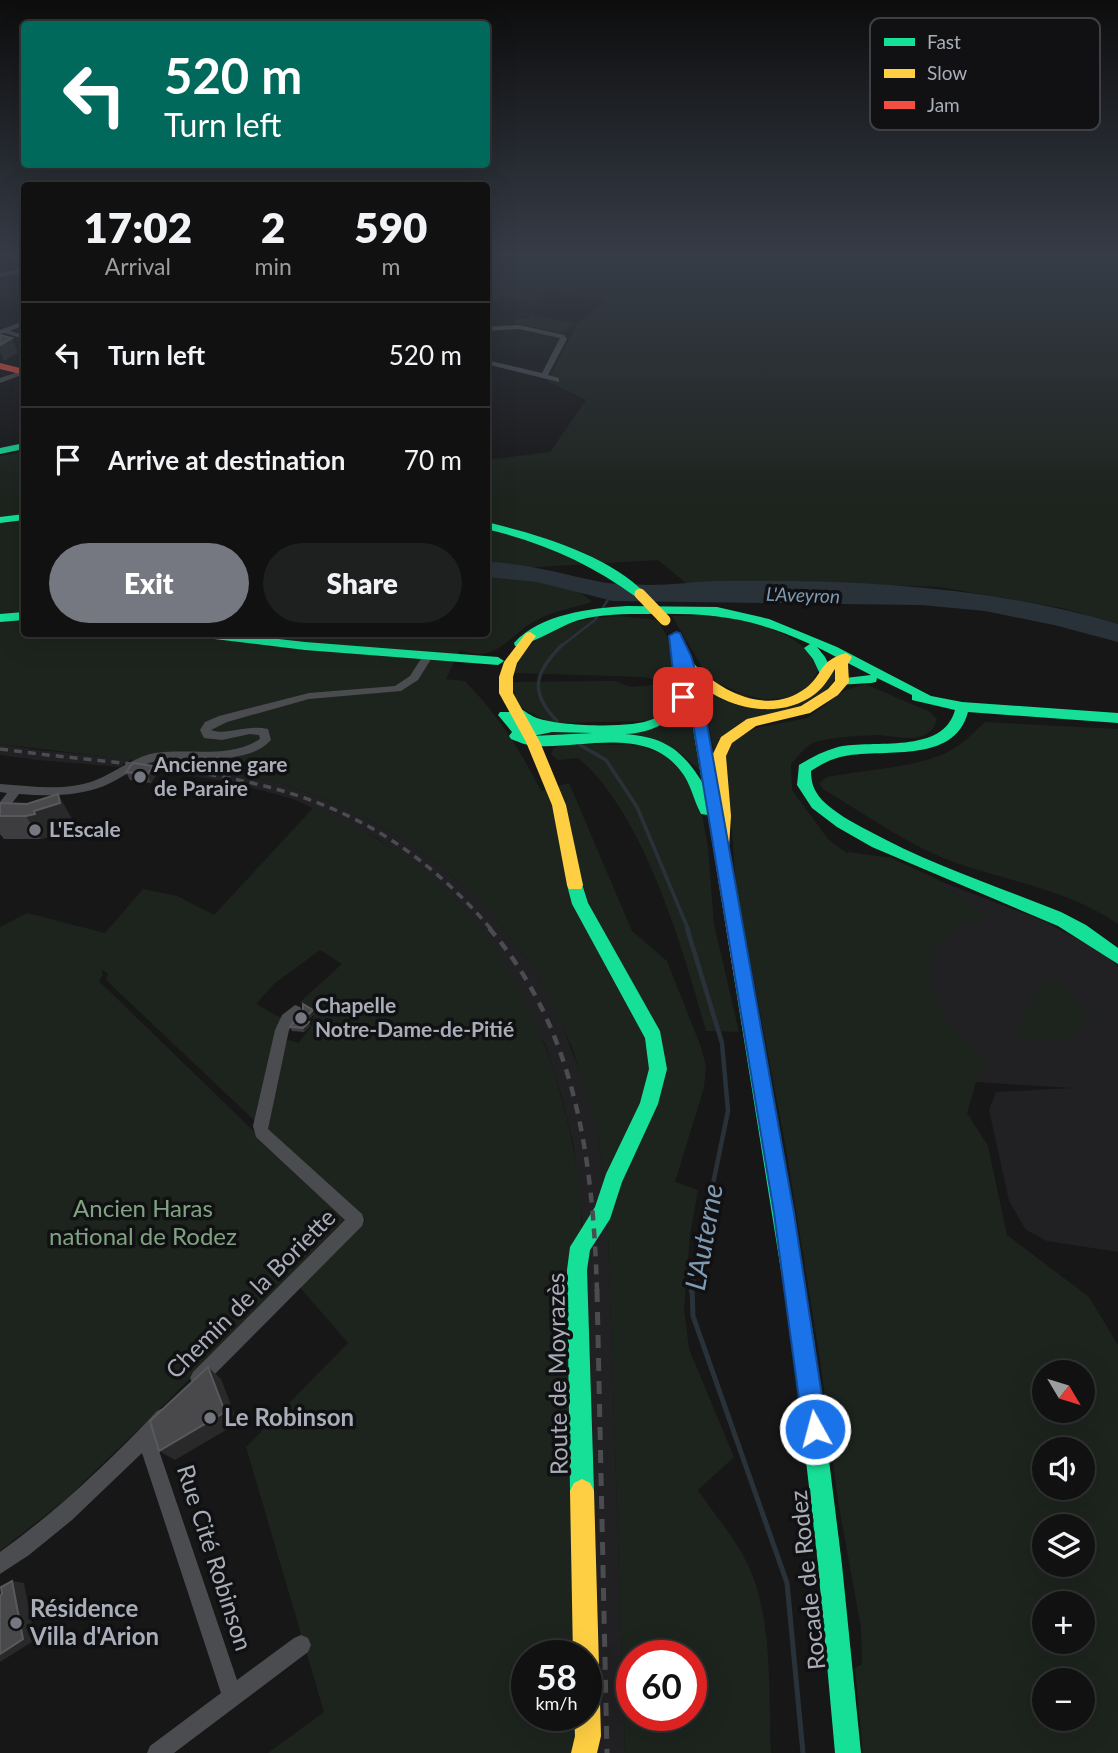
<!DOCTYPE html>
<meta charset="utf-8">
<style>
body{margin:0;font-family:Lato,sans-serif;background:#1e1f1f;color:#f1f3f6;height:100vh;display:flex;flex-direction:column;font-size:26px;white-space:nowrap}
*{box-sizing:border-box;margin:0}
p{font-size:23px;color:#9c9d9f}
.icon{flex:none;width:38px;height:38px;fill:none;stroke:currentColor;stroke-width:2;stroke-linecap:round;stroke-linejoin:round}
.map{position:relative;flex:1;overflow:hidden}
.panel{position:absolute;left:21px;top:182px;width:469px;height:455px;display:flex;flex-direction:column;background:#111;border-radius:7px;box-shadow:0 7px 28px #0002,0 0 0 2px #303131}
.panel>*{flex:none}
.hud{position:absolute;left:21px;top:21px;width:469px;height:147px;border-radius:7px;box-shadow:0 7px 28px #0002,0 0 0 2px #303131;background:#00695c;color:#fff;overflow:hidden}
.needle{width:46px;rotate:128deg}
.buttons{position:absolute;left:1032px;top:1360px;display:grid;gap:14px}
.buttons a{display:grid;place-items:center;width:63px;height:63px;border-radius:50%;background:#111;box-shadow:0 7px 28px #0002,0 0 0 2px #303131;font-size:35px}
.speed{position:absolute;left:511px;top:1640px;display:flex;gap:14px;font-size:35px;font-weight:700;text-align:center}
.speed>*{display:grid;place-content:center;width:91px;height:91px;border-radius:50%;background:#111;box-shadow:0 7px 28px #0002,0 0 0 2px #303131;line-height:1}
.speed small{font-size:18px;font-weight:400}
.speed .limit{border:10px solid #d22;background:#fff;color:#111}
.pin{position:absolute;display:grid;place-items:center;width:60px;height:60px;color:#fff;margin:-30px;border-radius:14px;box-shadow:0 4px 10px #0006}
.me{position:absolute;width:77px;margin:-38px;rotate:353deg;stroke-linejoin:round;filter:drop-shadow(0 0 5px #0008)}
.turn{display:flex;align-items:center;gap:24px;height:147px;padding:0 28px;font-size:32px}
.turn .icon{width:91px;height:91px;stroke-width:2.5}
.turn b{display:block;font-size:49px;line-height:60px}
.eta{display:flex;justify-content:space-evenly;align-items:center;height:119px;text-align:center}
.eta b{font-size:42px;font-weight:800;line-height:49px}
.button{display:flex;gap:14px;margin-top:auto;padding:14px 28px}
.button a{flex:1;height:80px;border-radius:42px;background:#757880;color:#fff;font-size:28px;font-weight:800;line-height:80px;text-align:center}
.button a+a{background:#1e1f1f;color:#f1f3f6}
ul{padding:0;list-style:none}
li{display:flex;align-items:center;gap:21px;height:105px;padding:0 28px;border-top:2px solid #303131}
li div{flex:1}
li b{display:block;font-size:26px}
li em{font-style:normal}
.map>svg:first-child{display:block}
</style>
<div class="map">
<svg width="1118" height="1753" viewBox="0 0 1118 1753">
<rect width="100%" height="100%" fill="#171717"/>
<!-- built -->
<path fill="#212123" d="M0 744 39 750 132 759 120 767 38 760 0 755Z
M151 761 233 772 280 783 348 808 399 837 447 871 488 909 539 977 557 1013 587 1090 599 1138 608 1233 625 1753H595L586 1255 574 1148 562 1097 545 1044 483 931 460 903 409 860 377 838 293 799 231 782 138 768Z
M848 852 891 858 934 879 1044 921 1105 954 1118 967V1252L1047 1241 1026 1230 1009 1201 989 1110 996 1092 1072 1088 976 1082Z"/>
<!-- green -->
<path fill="#1d241e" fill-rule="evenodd" d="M487 254H1118V624L1062 608 939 587 807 582 686 583 658 560 487 570V460L550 452 586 400 547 381 578 323 606 300 547 291 543 292 533 303 505 297 487 301Z
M530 315 536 316 576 323 561 333 515 323 516 319H528Z
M24 452V634H486L487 577C513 578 574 581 592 602 573 608 553 611 535 621 508 635 497 665 460 650L446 679 465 681C497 714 520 749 541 791L569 783 632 931 667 961 701 1047 706 1066 704 1088 675 1182 698 1190 690 1235 684 1309 689 1349 734 1457 698 1490C713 1513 734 1536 746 1561 774 1616 768 1692 771 1753H625L608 1233 599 1138 573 1050 539 977 488 909 447 871 399 837 348 808 280 783 233 772 0 744V456ZM632 1656H691V1715H632Z
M703 615C735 617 776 625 802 646 809 652 814 661 819 668L809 689 787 698 756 700 709 679 672 616Z
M619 616 658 620 671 644 678 696 650 721 551 723 518 706 511 682 615 681 630 687 662 684V681L643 677 514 673C530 627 575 619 619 616Z
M833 667 837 677 817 701 761 717 715 756 700 683 785 705Z
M865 684 930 712 937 719C929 748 896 735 875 735 857 736 833 737 815 742 806 745 798 757 791 764L792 790 828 839 848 854V852L891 858 939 880 940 885 969 901 990 920C947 919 918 955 934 997 945 1024 966 1042 988 1059L976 1082 967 1113 988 1146 1007 1235 1089 1297 1118 1345V1753H863L855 1668 862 1664 861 1628 838 1501 821 1366 786 1149 736 886 726 754 735 739 756 728 807 718 844 691ZM1045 1372H1083V1410H1045ZM1045 1449H1083V1488H1045ZM1045 1526H1083V1564H1045ZM1045 1603H1083V1642H1045ZM1045 1680H1083V1718H1045Z
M688 699 700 770 676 750 534 735V732L638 730Z
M985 722 1118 729V924C1068 889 1009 882 954 862 907 845 865 814 823 789L819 783 827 777C863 770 913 768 946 753 961 746 973 733 985 722Z
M563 744 637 745 677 759 699 799 708 847 714 924 739 1032 706 1031C684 951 643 811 578 758L558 760 551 754 554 748Z
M314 807C368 832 420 860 461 904 533 982 568 1094 581 1197L588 1753H268L324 1712 246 1447 348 1343 298 1285 366 1220 268 1132 266 1127 286 1044 288 1040 299 1043 312 1025 314 1014 300 1002 342 964 320 950 274 984 256 1004 281 1018 257 1123 106 980 108 974 101 969 103 975 99 981 339 1214H348L342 1227 338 1226 168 1401 67 1498 0 1551V927L27 913 105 933 143 889 177 896 214 915ZM527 1656H586V1715H527Z
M1056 981 1082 1009 1096 1018 1095 1022 1086 1016C1073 1042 1054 1043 1027 1038L1025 1046 1014 1040 1039 984Z"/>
<!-- water -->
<path fill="#2a3239" d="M487 562C527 563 562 574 601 582 616 585 634 584 649 585 670 585 692 582 713 581 849 579 987 585 1118 624V642L1054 625 985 611 921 605 613 601 537 582 487 577Z"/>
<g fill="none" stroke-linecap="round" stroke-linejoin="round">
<!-- stream-far3 -->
<path stroke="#2a3239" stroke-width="2.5" d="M560 647 595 620 609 598"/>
<!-- stream-far2 -->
<path stroke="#2a3239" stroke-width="3.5" d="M557 721C529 692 534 673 562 645
M580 745 606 760 637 807 688 929"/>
<!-- stream-far1 -->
<path stroke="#2a3239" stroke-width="4.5" d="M687 928 722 1043 728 1111 691 1291"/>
<!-- stream -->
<path stroke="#2a3239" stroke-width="5" d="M692 1289 693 1316 787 1583 803 1753"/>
<!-- street -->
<path fill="#4b4c50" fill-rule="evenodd" d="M10 254H16L18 258 24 263V267L13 260Z
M24 268V272L0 277V273Z
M24 321V325L10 331 24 335V339L4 333 0 334V330Z
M519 325 564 335 567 339 548 375 559 378V382L486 364V360L542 373 560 338 519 329 486 331V327Z
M24 370V374L0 383V378Z
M428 653 433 656 418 680 401 691 309 699 227 722 211 730C226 736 247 724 268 729L271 740C247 767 190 756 157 761 139 764 121 779 104 786 75 797 48 796 19 794L7 810 4 821 0 822V802L7 793 0 792V784C32 786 65 792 96 780 114 773 136 756 155 753 190 748 229 759 260 739L259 735 250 734 222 740 204 738 200 730 205 722 219 716 309 693 395 686 410 676 424 654Z
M295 1005 300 1007 302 1011 289 1030 268 1129 362 1214 364 1220 362 1226 205 1384 199 1387 193 1384 190 1378 193 1372 345 1220 256 1137 253 1126 275 1030 282 1015Z
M163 1408 169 1411 172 1417 169 1423 155 1439 237 1680 294 1638 301 1635 308 1638 311 1645 308 1652 174 1753H147L150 1746 221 1693 142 1453 72 1520 29 1555 0 1574V1552C57 1511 109 1462 157 1411Z"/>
<!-- fast -->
<path fill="#16e098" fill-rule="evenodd" d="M24 443V449L0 454V448Z
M24 514V520L0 523V517Z
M486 522C537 534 609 555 646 594L640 598 636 597C590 563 541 542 486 529Z
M627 606 717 607 769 619 837 647 931 696 962 702 1118 713V723L968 712C954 766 881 747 840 757 829 760 820 765 811 771 811 783 814 791 822 800 835 813 852 822 867 830 929 864 996 886 1061 912L1086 925 1118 948V964L1058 926 872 847 837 827 812 808 797 785 799 765C812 757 824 751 838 747 874 739 943 755 955 710L912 700V695L877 678 876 682 871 683 837 685V679L871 675 817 647 825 657 832 671 830 674H820L813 659 804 648 810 644C751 617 711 613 648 614 625 614 601 614 579 620 563 624 526 648 515 646L514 643C540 614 591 608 627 606Z
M24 612V620L0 622V614Z
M675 632 681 636 686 672 691 671 698 675 729 847 721 853 713 847 708 815 701 814C693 799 691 783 680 770 645 726 583 749 536 746 527 746 519 742 511 739L509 736 512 732 498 715 500 712H509L516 707C525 710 531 717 540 719 563 726 632 729 653 719 663 714 670 706 676 697L669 636ZM688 699 702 782C682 749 663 737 625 734 653 733 672 722 688 699ZM515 718 531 726 524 728ZM552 732 593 733 533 736Z
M200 634H235L305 642 498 657 504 661 498 665 305 650 206 638Z
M575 879 581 881 588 903 660 1031 667 1069 658 1104 622 1182 610 1219 590 1250 587 1270 594 1491 590 1499 582 1503 574 1499 570 1491 567 1270 570 1247 595 1207 606 1174 640 1103 649 1069 645 1038 572 904 567 885 569 881Z
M743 970 749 972 752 977 814 1339 842 1565 861 1753H835L818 1565 792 1339 734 977 737 972Z"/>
<!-- slow -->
<path fill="#ffcf43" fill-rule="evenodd" d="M530 632 536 636 517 663 513 677V693L540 742 566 805 583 885 581 889H569L567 885 552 805 526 742 499 693V677L504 662 526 633Z
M846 653 852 657 848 664 849 682 838 695 810 713 756 726 732 743 726 756 731 816 729 847 752 977 749 982 743 984 737 982 734 977 713 847 717 816 712 756 721 737 747 719 801 706 828 689 835 681V669C829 678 824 687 815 694 774 725 711 705 682 667L684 664H694C722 693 769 716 806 688 824 674 818 661 846 653Z
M582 1479 590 1483 594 1491 601 1736 597 1753H571L575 1736 574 1715H586V1656H573L570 1491 574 1483Z"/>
<!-- jam -->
<path fill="#f24e42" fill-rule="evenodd" d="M0 363 24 369V375L0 369Z"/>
<!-- rail-far2 -->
<path stroke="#4b4c4f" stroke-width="3.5" stroke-dasharray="8 6" stroke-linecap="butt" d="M0 749C199 776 348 762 491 929"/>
<!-- rail-far1 -->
<path stroke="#4b4c4f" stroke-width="4.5" stroke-dasharray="10 8" stroke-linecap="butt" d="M489 928C577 1030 593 1162 597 1291"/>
<!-- rail -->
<path stroke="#4b4c4f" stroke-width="5" stroke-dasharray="13 10" stroke-linecap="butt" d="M597 1289 607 1753"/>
<!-- slow-bridge -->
<path stroke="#ffcf43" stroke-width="11" d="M640 594 665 620"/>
</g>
<!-- wall -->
<path fill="#3d3d3f" d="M153 766 157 774 151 783 130 780 126 772Z
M0 803 71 817 73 826 48 834 49 837 40 839H4L0 834Z
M314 1014 307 1021 310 1026 304 1032 292 1031 290 1027Z"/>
<!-- shaded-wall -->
<path fill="#29292a" d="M12 338 18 353 4 361 0 352V345Z
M153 766 157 774 151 783 147 775Z
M58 794 71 817 73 826 48 834 49 837 40 839 26 816Z
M313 1010 314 1014 306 1022 304 1019Z
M309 1022 310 1026 304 1032 303 1028Z
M208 1367 221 1379 238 1423 175 1460 159 1451Z
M12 1581 24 1583 35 1640 0 1662V1654Z"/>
<!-- building -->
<path fill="#49494c" stroke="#58595d" stroke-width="2" d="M0 335 12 338 0 345Z
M133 763 153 766 147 775 126 772Z
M58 794 60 803 34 811 35 814 26 816H0V803L27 804Z
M303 1004 313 1010 304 1019 309 1022 303 1028 290 1027 303 1009Z
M208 1367 225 1412 159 1451 150 1421Z
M12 1581 23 1639 0 1654V1596L2 1594 1 1587Z"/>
<!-- sky -->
<linearGradient id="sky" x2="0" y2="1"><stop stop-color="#0d0d0d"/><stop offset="0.51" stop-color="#363c47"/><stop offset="1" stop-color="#363c47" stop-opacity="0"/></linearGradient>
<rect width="1118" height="500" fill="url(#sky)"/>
<!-- route -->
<path fill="#1a73e8" stroke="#114b97" stroke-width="2" d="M676 632 680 633 691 656 700 685 794 1213 827 1429 823 1437 815 1441 807 1437 803 1429 774 1213 689 699 683 701 676 697 669 636Z"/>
<!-- markers -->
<g fill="#757880" stroke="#111113" stroke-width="2.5">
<circle cx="140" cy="777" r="7"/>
<circle cx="35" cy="830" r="7"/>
<circle cx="301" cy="1018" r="7"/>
<circle cx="210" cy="1418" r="7"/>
<circle cx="16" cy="1623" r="7"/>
</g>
<g text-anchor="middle" stroke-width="7" stroke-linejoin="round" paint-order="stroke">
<!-- far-water labels -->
<g font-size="19" font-style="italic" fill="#7f9bb3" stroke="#111113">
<text transform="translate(803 595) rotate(2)" y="7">L'Aveyron</text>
</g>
<!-- poi labels -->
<g font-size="21" font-weight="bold" fill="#a8adb8" stroke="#111113" text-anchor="start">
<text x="154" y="772">Ancienne gare<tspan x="154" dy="24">de Paraire</tspan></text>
<text x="49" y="837">L'Escale</text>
<text x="315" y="1013">Chapelle<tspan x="315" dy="24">Notre-Dame-de-Pitié</tspan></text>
</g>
<!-- near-park labels -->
<g font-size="24" fill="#7fa381" stroke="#111113">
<text x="143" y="1217">Ancien Haras<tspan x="143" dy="28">national de Rodez</tspan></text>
</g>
<!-- near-street labels -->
<g font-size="24" fill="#a8adb8" stroke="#111113">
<text transform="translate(251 1294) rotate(-45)" y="8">Chemin de la Boriette</text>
<text transform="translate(558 1374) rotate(-91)" y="8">Route de Moyrazès</text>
<text transform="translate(214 1558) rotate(72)" y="8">Rue Cité Robinson</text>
<text transform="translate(808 1580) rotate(-96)" y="8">Rocade de Rodez</text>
</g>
<!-- near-poi labels -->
<g font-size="24" font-weight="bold" fill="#a8adb8" stroke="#111113" text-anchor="start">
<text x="224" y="1426">Le Robinson</text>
<text x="30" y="1617">Résidence<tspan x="30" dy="28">Villa d'Arion</tspan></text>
</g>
<!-- near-water labels -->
<g font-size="28" font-style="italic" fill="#7f9bb3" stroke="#111113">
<text transform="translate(704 1237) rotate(-80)" y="10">L'Auterne</text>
</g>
</g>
<!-- legend -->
<rect x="870" y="18" width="230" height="112" rx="10" fill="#111113" stroke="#3e4045" stroke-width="2"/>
<rect x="884" y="38" width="31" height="8" fill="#16e098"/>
<rect x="884" y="69" width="31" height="9" fill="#ffcf43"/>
<rect x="884" y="101" width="31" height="8" fill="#f24e42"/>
<g font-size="19" fill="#a8adb8">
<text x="927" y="49">Fast</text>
<text x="927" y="80">Slow</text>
<text x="927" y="112">Jam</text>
</g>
</svg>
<div class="buttons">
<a><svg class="needle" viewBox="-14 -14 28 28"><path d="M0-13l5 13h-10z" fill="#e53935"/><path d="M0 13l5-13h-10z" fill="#9c9d9f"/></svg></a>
<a><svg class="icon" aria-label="sound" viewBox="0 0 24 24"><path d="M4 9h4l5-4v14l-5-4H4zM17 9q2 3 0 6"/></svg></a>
<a><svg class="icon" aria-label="layers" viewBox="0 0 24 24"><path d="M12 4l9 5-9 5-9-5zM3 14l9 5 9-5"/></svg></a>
<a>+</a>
<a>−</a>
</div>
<div class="speed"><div>58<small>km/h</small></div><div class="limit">60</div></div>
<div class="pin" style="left:683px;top:697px;background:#d93025"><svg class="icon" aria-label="arrive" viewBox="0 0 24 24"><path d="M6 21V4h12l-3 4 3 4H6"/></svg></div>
<svg class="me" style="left:815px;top:1429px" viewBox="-20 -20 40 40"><circle r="17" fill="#1a73e8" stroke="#fff" stroke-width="3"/><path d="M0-11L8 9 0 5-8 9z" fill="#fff"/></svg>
<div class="hud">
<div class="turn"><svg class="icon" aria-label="left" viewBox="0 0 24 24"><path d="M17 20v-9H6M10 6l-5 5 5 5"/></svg><div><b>520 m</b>Turn left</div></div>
</div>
<section class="panel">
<div class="eta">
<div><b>17:02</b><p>Arrival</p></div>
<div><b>2</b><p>min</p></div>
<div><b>590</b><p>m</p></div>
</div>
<ul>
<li><svg class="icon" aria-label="left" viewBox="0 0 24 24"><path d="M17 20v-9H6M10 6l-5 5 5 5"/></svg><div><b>Turn left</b></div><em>520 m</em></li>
<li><svg class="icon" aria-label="arrive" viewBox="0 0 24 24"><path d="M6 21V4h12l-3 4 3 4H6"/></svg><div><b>Arrive at destination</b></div><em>70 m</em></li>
</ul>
<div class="button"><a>Exit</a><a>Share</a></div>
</section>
</div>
